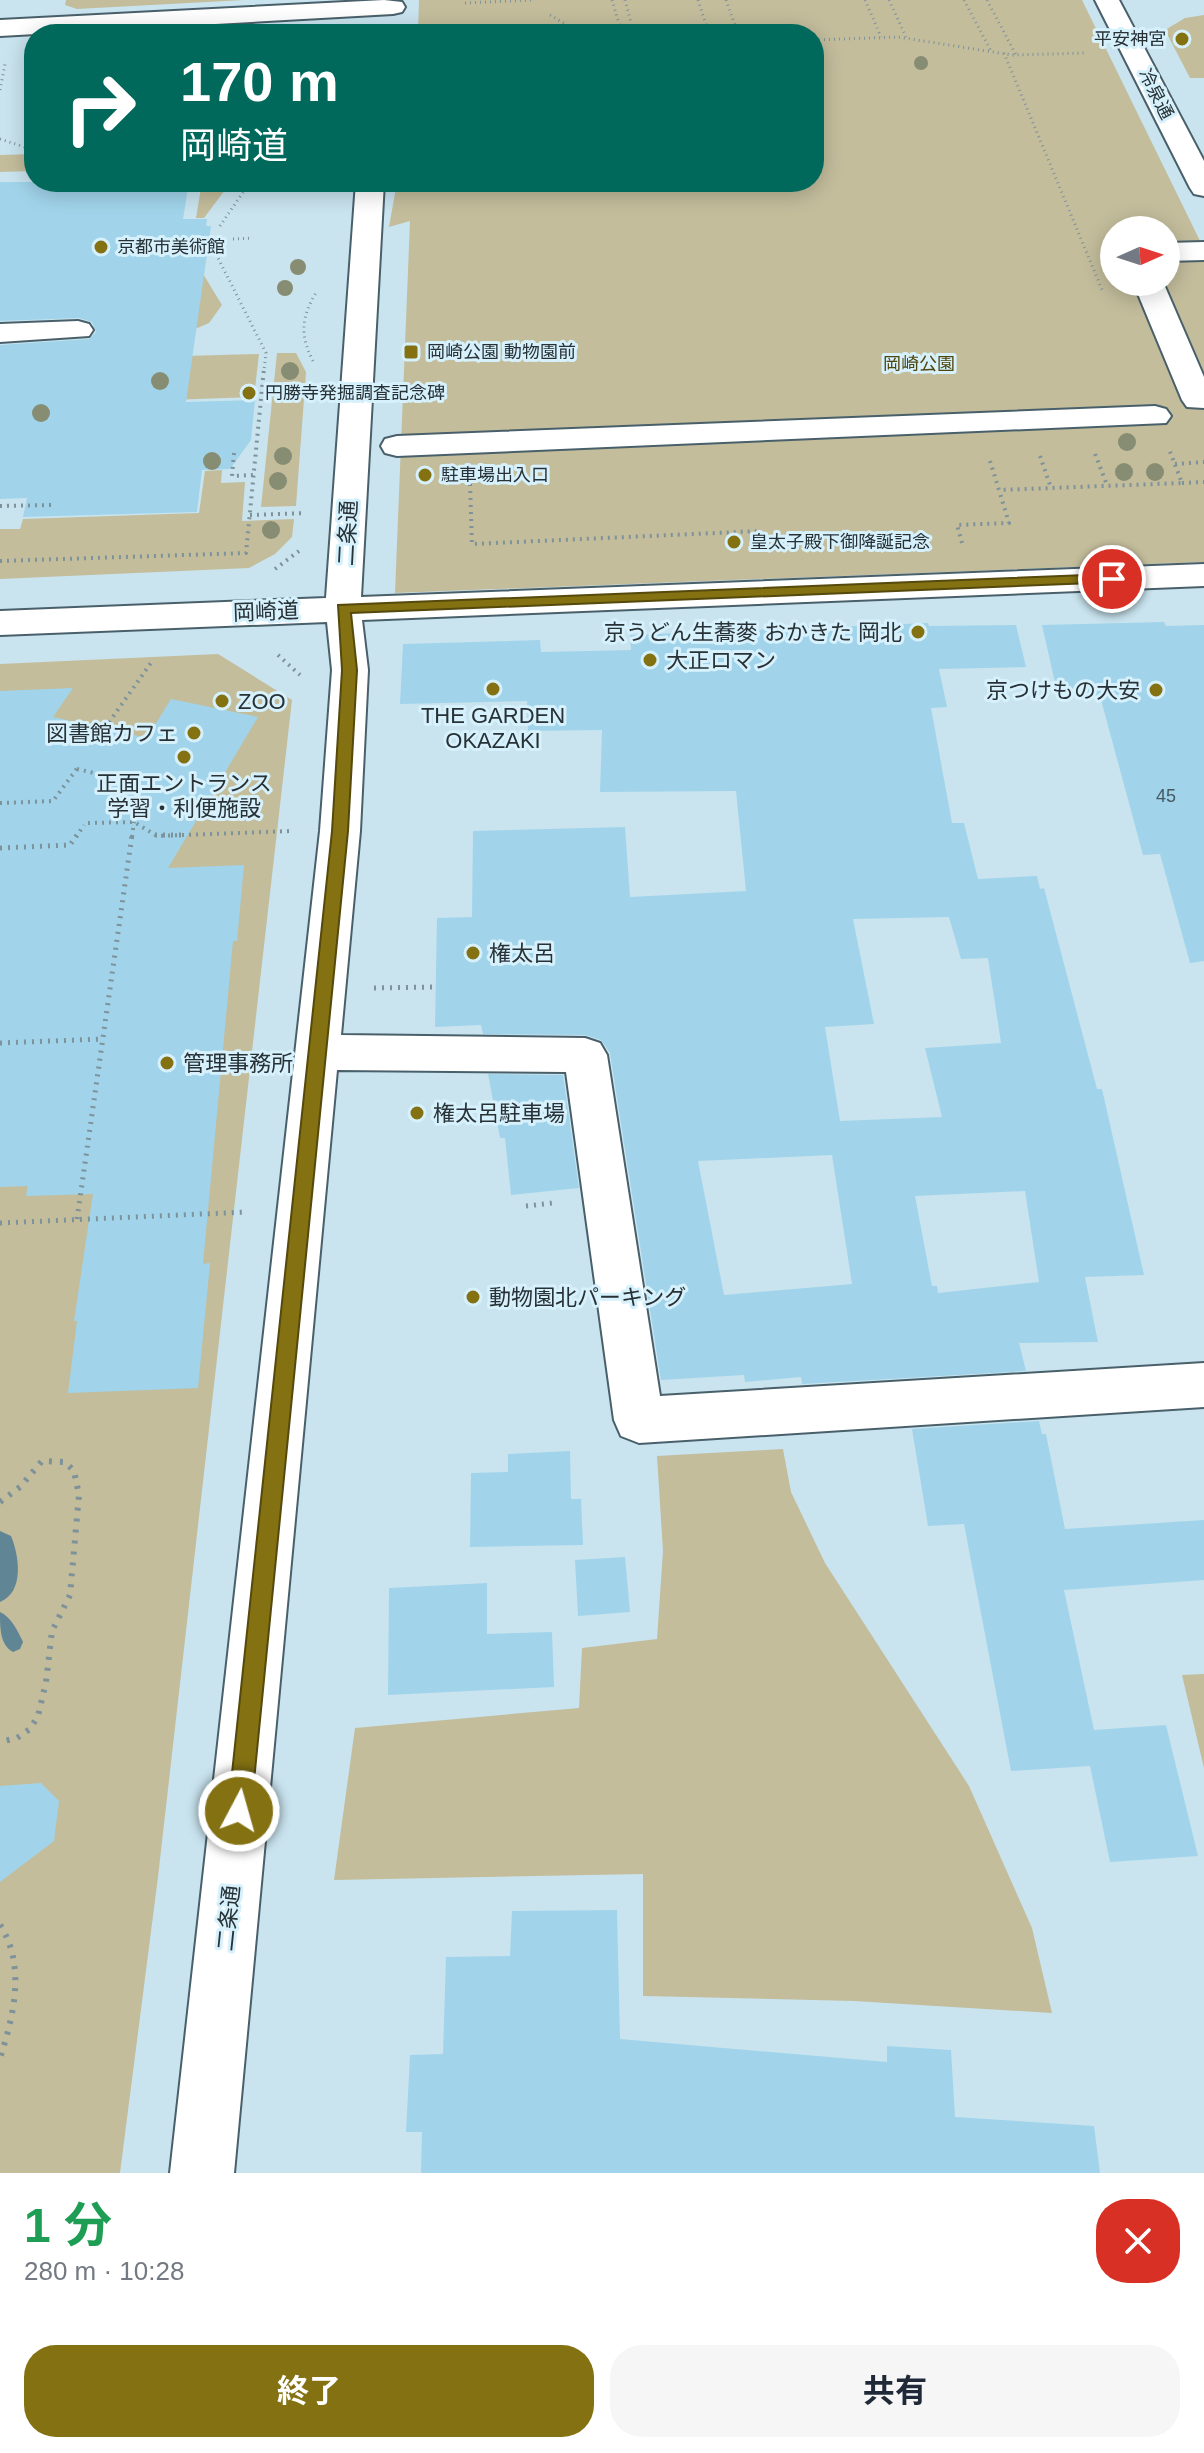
<!DOCTYPE html>
<html lang="ja">
<meta charset="utf-8">
<style>
body{margin:0;font-family:Arial,"Noto Sans JP",sans-serif;background:#f6f6f7;color:#1f2937;height:100vh;display:flex;flex-direction:column;font-size:30px;white-space:nowrap}
*{box-sizing:border-box;margin:0}
p{font-size:26px;color:#747a83}
.icon{flex:none;width:44px;height:44px;fill:none;stroke:currentColor;stroke-width:2;stroke-linecap:round;stroke-linejoin:round}
.map{position:relative;height:2173px;overflow:hidden}
.details{display:flex;flex-direction:column;background:#fff;flex:1}
.details>*{flex:none}
.guide{position:absolute;left:24px;top:24px;width:800px;height:168px;border-radius:32px;box-shadow:0 4px 20px #0003;background:#00695c;color:#fff;overflow:hidden}
.needle{width:52px;rotate:87deg}
.tools{position:absolute;left:1100px;top:216px;display:grid;gap:16px}
.tools a{display:grid;place-items:center;width:80px;height:80px;border-radius:50%;background:#fff;box-shadow:0 4px 20px #0003;font-size:40px}
.pin{position:absolute;display:grid;place-items:center;width:68px;height:68px;color:#fff;margin:-34px;border:4px solid #fff;border-radius:50%;box-shadow:0 2px 8px #0007}
.me{position:absolute;width:88px;margin:-44px;rotate:6deg;stroke-linejoin:round;filter:drop-shadow(0 0 6px #0008)}
.turn{display:flex;align-items:center;gap:28px;height:168px;padding:0 24px;font-size:36px}
.turn .icon{width:104px;height:104px;stroke-width:2.5}
.turn b{display:block;font-size:56px;line-height:68px}
.round{display:grid;place-items:center;flex:none;width:84px;height:84px;border-radius:32px;background:#f6f6f7}
.overview{display:flex;align-items:center;justify-content:space-between;height:136px;padding:0 24px}
h1{font-size:48px;font-weight:700;line-height:60px;color:#1e9e55}
.action{display:flex;gap:16px;margin-top:auto;padding:16px 24px}
.action a{flex:1;height:92px;border-radius:32px;background:#837112;color:#fff;font-size:32px;font-weight:700;line-height:92px;text-align:center}
.action a+a{background:#f6f6f7;color:#1f2937}
.map>svg:first-child{display:block}
</style>
<div class="map">
<svg width="1204" height="2173" viewBox="0 0 1204 2173">
<rect width="100%" height="100%" fill="#c9e4ef"/>
<!-- green -->
<path fill="#c3bd9c" fill-rule="evenodd" d="M66 0H244L77 9 65 5Z
M419 0H1082L1204 249V562L395 593 410 221 389 227 397 182H814V34H418ZM1114 230H1166V282H1114Z
M1204 15V78H1190L1165 30 1185 18Z
M34 154V171L0 172V155Z
M202 182H231L204 218H196Z
M197 264 222 305 209 323 195 329Z
M277 353H296L306 372 296 506 261 507Z
M259 354 254 397 141 401 148 357Z
M222 470 221 483 245 482 242 521 294 519 292 537 275 554 249 568 0 579V529H20L23 519 199 513 205 471Z
M218 654 292 700 158 1877 120 2173H0V664Z
M783 1449 791 1492 825 1563 969 1786 1032 1928 1052 2013 854 2001 643 1996V1874L334 1880 355 1728 579 1708 582 1648 657 1639 663 1551 657 1456Z
M1204 1674V1768L1182 1675Z"/>
<g fill="none" stroke-linecap="round" stroke-linejoin="round">
<!-- stream -->
<path fill="#608595" fill-rule="evenodd" d="M0 1531 11 1536C19 1555 25 1592 0 1602Z
M0 1612C11 1617 18 1631 23 1642L20 1649 13 1652C0 1645 0 1628 0 1612Z"/>
</g>
<!-- building -->
<path fill="#a1d4ea" fill-rule="evenodd" d="M0 182H189L183 219H207L206 226H211L186 402 255 400 251 440 230 469 202 470 197 512 23 517 27 498 0 499V345L89 339 96 332 92 322 79 318 0 321Z
M1164 622 1166 626 1204 625V961L1190 963 1160 854 1143 855 1100 696H1058L1042 625Z
M928 623 929 626 1016 625 1026 667 939 669 947 707 931 708 952 823H964L978 879 1037 876 1040 889 1044 888 1097 1089H1102L1144 1275 1085 1277 1098 1342 1019 1343 1026 1371 802 1384 801 1377 745 1382 744 1375 661 1380 610 1053 601 1040 585 1035 483 1034 481 1025 435 1027 437 918 472 917 473 831 625 827 630 897 746 891 736 791 600 792 602 730 528 731 527 701 400 704 403 644 540 640 541 652 631 650 630 635ZM949 917 961 959 988 958 1001 1043 925 1048 942 1117 840 1121 825 1027 874 1024 853 919ZM832 1155 852 1284 724 1295 698 1161ZM1025 1191 1039 1282 938 1293 937 1286H932L915 1196Z
M73 688 53 717 147 738 171 699 258 717 168 868 244 865 237 941H233L203 1264 210 1263 198 1388 68 1393 77 1321H74L93 1194 26 1196 28 1186 0 1187V691Z
M488 1074 563 1075 579 1188 511 1195 505 1138H500Z
M1039 1421 1042 1434H1046L1065 1529 1204 1520V1580L1064 1590 1094 1730 1166 1725 1198 1856 1110 1862 1090 1766 1011 1771 964 1524 928 1526 912 1429Z
M570 1451 571 1499H581L583 1545 470 1547 471 1473 508 1472V1454Z
M625 1557 630 1612 578 1616 575 1560Z
M487 1583V1634L552 1632 554 1687 388 1695 389 1588Z
M41 1783 59 1801 54 1841 0 1882V1786Z
M617 1910 620 2039 887 2062V2046L951 2050 955 2117 1094 2126 1100 2173H421L422 2132H406L410 2055 443 2054 446 1957 510 1956 512 1911Z"/>
<g fill="none" stroke-linecap="round" stroke-linejoin="round">
<!-- minor casing -->
<g stroke="#49606a" stroke-width="4">
<path id="minor" d="M384 0 402 2 405 7 402 12 393 14 0 36V20Z
M1095 0H1119L1204 161V196L1194 194 1190 188Z
M356 182H384L361 597 1204 564V586L362 620 368 670 360 831 341 1035 585 1038 600 1043 607 1055 660 1396 1204 1363V1407L639 1443 621 1436 614 1420 566 1072 337 1070 234 2173H170L320 831 332 670 327 622 0 635V611L326 598Z
M1204 242V260L1166 261V243Z
M1133 282H1163L1204 377V408L1187 407 1182 400Z
M78 321 89 324 93 330 89 336 0 342V324Z
M1155 406 1166 409 1171 416 1166 423 397 456 385 453 381 446 385 439 397 436Z"/>
</g>
<!-- path-far3 -->
<path stroke="#7e929a" stroke-width="3" stroke-dasharray="1 4" stroke-linecap="butt" d="M612 0 622 34
M625 0 634 34
M698 0 709 34
M726 0 738 34
M865 0 881 37
M889 0 906 37
M964 0 991 51
M987 0 1016 55
M465 3 532 0
M550 15 582 34
M593 34 621 33
M814 40 898 37 1012 55 1087 53
M1004 53 1103 292
M0 90 5 64
M0 139 34 150
M220 226 250 182
M233 239 253 238
M216 254 266 353 264 370
M313 361C300 336 301 317 316 293"/>
<!-- path-far2 -->
<path stroke="#7e929a" stroke-width="4" stroke-dasharray="2 5" stroke-linecap="butt" d="M234 453 232 476 254 475
M1095 454 1107 485
M1040 456 1051 488
M990 461 999 490 1182 483 1169 449
M1175 464 1204 462
M1182 483 1204 482
M470 484 472 544 760 531 764 553
M0 506 54 505
M250 515 305 513
M962 543 957 525 1009 523 999 490
M0 561 246 553 264 368
M275 569 299 551
M278 655 300 675
M105 728 153 660
M77 769 111 777
M0 803 53 801 78 767
M88 823 134 822 157 836 291 831
M76 837 84 825
M132 837 134 822"/>
<!-- path-far1 -->
<path stroke="#7e929a" stroke-width="5" stroke-dasharray="2 6" stroke-linecap="butt" d="M155 835H184
M0 848 70 845 77 835
M374 988 435 987
M0 1043 102 1039
M526 1206 553 1203
M77 1219 132 835
M0 1223 247 1212"/>
<!-- path -->
<path stroke="#7e929a" stroke-width="6" stroke-dasharray="3 8" stroke-linecap="butt" d="M0 1502 20 1487 42 1461 65 1462 74 1471 79 1495 70 1595 52 1631 46 1682 38 1716 30 1729 17 1738 0 1742
M0 1925C26 1965 14 2015 0 2058"/>
<!-- minor -->
<use href="#minor" fill="#fff" fill-rule="evenodd"/>
</g>
<!-- trees -->
<g fill="#868d73">
<circle cx="921" cy="63" r="7"/>
<circle cx="298" cy="267" r="8"/>
<circle cx="285" cy="288" r="8"/>
<circle cx="290" cy="371" r="9"/>
<circle cx="160" cy="381" r="9"/>
<circle cx="41" cy="413" r="9"/>
<circle cx="1127" cy="442" r="9"/>
<circle cx="283" cy="456" r="9"/>
<circle cx="212" cy="461" r="9"/>
<circle cx="1124" cy="472" r="9"/>
<circle cx="1155" cy="472" r="9"/>
<circle cx="278" cy="481" r="9"/>
<circle cx="271" cy="530" r="9"/>
</g>
<!-- route -->
<path fill="#837112" stroke="#55490c" stroke-width="2" d="M1112 574 1118 576V582L351 613 357 670 348 831 251 1811 248 1819 239 1823 231 1819 228 1811 332 831 342 670 338 605Z"/>
<!-- markers -->
<g fill="#837112" stroke="#d6f1fc" stroke-width="3">
<circle cx="1182" cy="39" r="8"/>
<circle cx="101" cy="247" r="8"/>
<rect x="403" y="344" width="16" height="16" rx="4"/>
<circle cx="249" cy="393" r="8"/>
<circle cx="425" cy="475" r="8"/>
<circle cx="734" cy="542" r="8"/>
<circle cx="918" cy="632" r="8"/>
<circle cx="650" cy="660" r="8"/>
<circle cx="493" cy="689" r="8"/>
<circle cx="1156" cy="690" r="8"/>
<circle cx="222" cy="701" r="8"/>
<circle cx="194" cy="733" r="8"/>
<circle cx="184" cy="757" r="8"/>
<circle cx="473" cy="953" r="8"/>
<circle cx="167" cy="1063" r="8"/>
<circle cx="417" cy="1113" r="8"/>
<circle cx="473" cy="1297" r="8"/>
</g>
<g text-anchor="middle" stroke-width="6" stroke-linejoin="round" paint-order="stroke">
<!-- far-poi labels -->
<g font-size="18" fill="#273136" stroke="#d6f1fc" text-anchor="start">
<text x="1166" y="45" text-anchor="end">平安神宮</text>
<text x="117" y="253">京都市美術館</text>
<text x="427" y="358">岡崎公園 動物園前</text>
<text x="265" y="399">円勝寺発掘調査記念碑</text>
<text x="441" y="481">駐車場出入口</text>
<text x="750" y="548">皇太子殿下御降誕記念</text>
</g>
<!-- far-street labels -->
<g font-size="18" fill="#273136" stroke="#d6f1fc">
<text transform="translate(1156 94) rotate(63)" y="6">冷泉通</text>
</g>
<!-- far-park labels -->
<g font-size="18" fill="#50460e" stroke="#d6f1fc">
<text x="919" y="370">岡崎公園</text>
</g>
<!-- number labels -->
<g font-size="18" fill="#465a63">
<text x="1166" y="802">45</text>
</g>
<!-- street labels -->
<g font-size="22" fill="#273136" stroke="#d6f1fc">
<text transform="translate(347 533) rotate(-87)" y="8">二条通</text>
<text transform="translate(266 611) rotate(-2)" y="8">岡崎道</text>
<text transform="translate(228 1918) rotate(-84)" y="8">二条通</text>
</g>
<!-- poi labels -->
<g font-size="22" fill="#273136" stroke="#d6f1fc" text-anchor="start">
<text x="902" y="640" text-anchor="end">京うどん生蕎麥 おかきた 岡北</text>
<text x="666" y="668">大正ロマン</text>
<text x="1140" y="698" text-anchor="end">京つけもの大安</text>
<text x="238" y="709">ZOO</text>
<text x="493" y="723" text-anchor="middle">THE GARDEN<tspan x="493" dy="25">OKAZAKI</tspan></text>
<text x="178" y="741" text-anchor="end">図書館カフェ</text>
<text x="184" y="791" text-anchor="middle">正面エントランス<tspan x="184" dy="25">学習・利便施設</tspan></text>
<text x="489" y="961">権太呂</text>
<text x="183" y="1071">管理事務所</text>
<text x="433" y="1121">権太呂駐車場</text>
<text x="489" y="1305">動物園北パーキング</text>
</g>
</g>
</svg>
<div class="tools">
<a><svg class="needle" viewBox="-14 -14 28 28"><path d="M0-13l5 13h-10z" fill="#e53935"/><path d="M0 13l5-13h-10z" fill="#747a83"/></svg></a>
</div>
<div class="pin" style="left:1112px;top:579px;background:#d93025"><svg class="icon" aria-label="arrive" viewBox="0 0 24 24"><path d="M6 21V4h12l-3 4 3 4H6"/></svg></div>
<svg class="me" style="left:239px;top:1811px" viewBox="-20 -20 40 40"><circle r="17" fill="#837112" stroke="#fff" stroke-width="3"/><path d="M0-11L8 9 0 5-8 9z" fill="#fff"/></svg>
<div class="guide">
<div class="turn"><svg class="icon" aria-label="right" viewBox="0 0 24 24"><path d="M7 20v-9h11M14 6l5 5-5 5"/></svg><div><b>170 m</b>岡崎道</div></div>
</div>
</div>
<section class="details">
<div class="overview"><div><h1>1 分</h1><p>280 m · 10:28</p></div><a class="round" style="background:#d93025;color:#fff"><svg class="icon" aria-label="close" viewBox="0 0 24 24"><path d="M6 6l12 12M18 6L6 18"/></svg></a></div>
<div class="action"><a>終了</a><a>共有</a></div>
</section>
